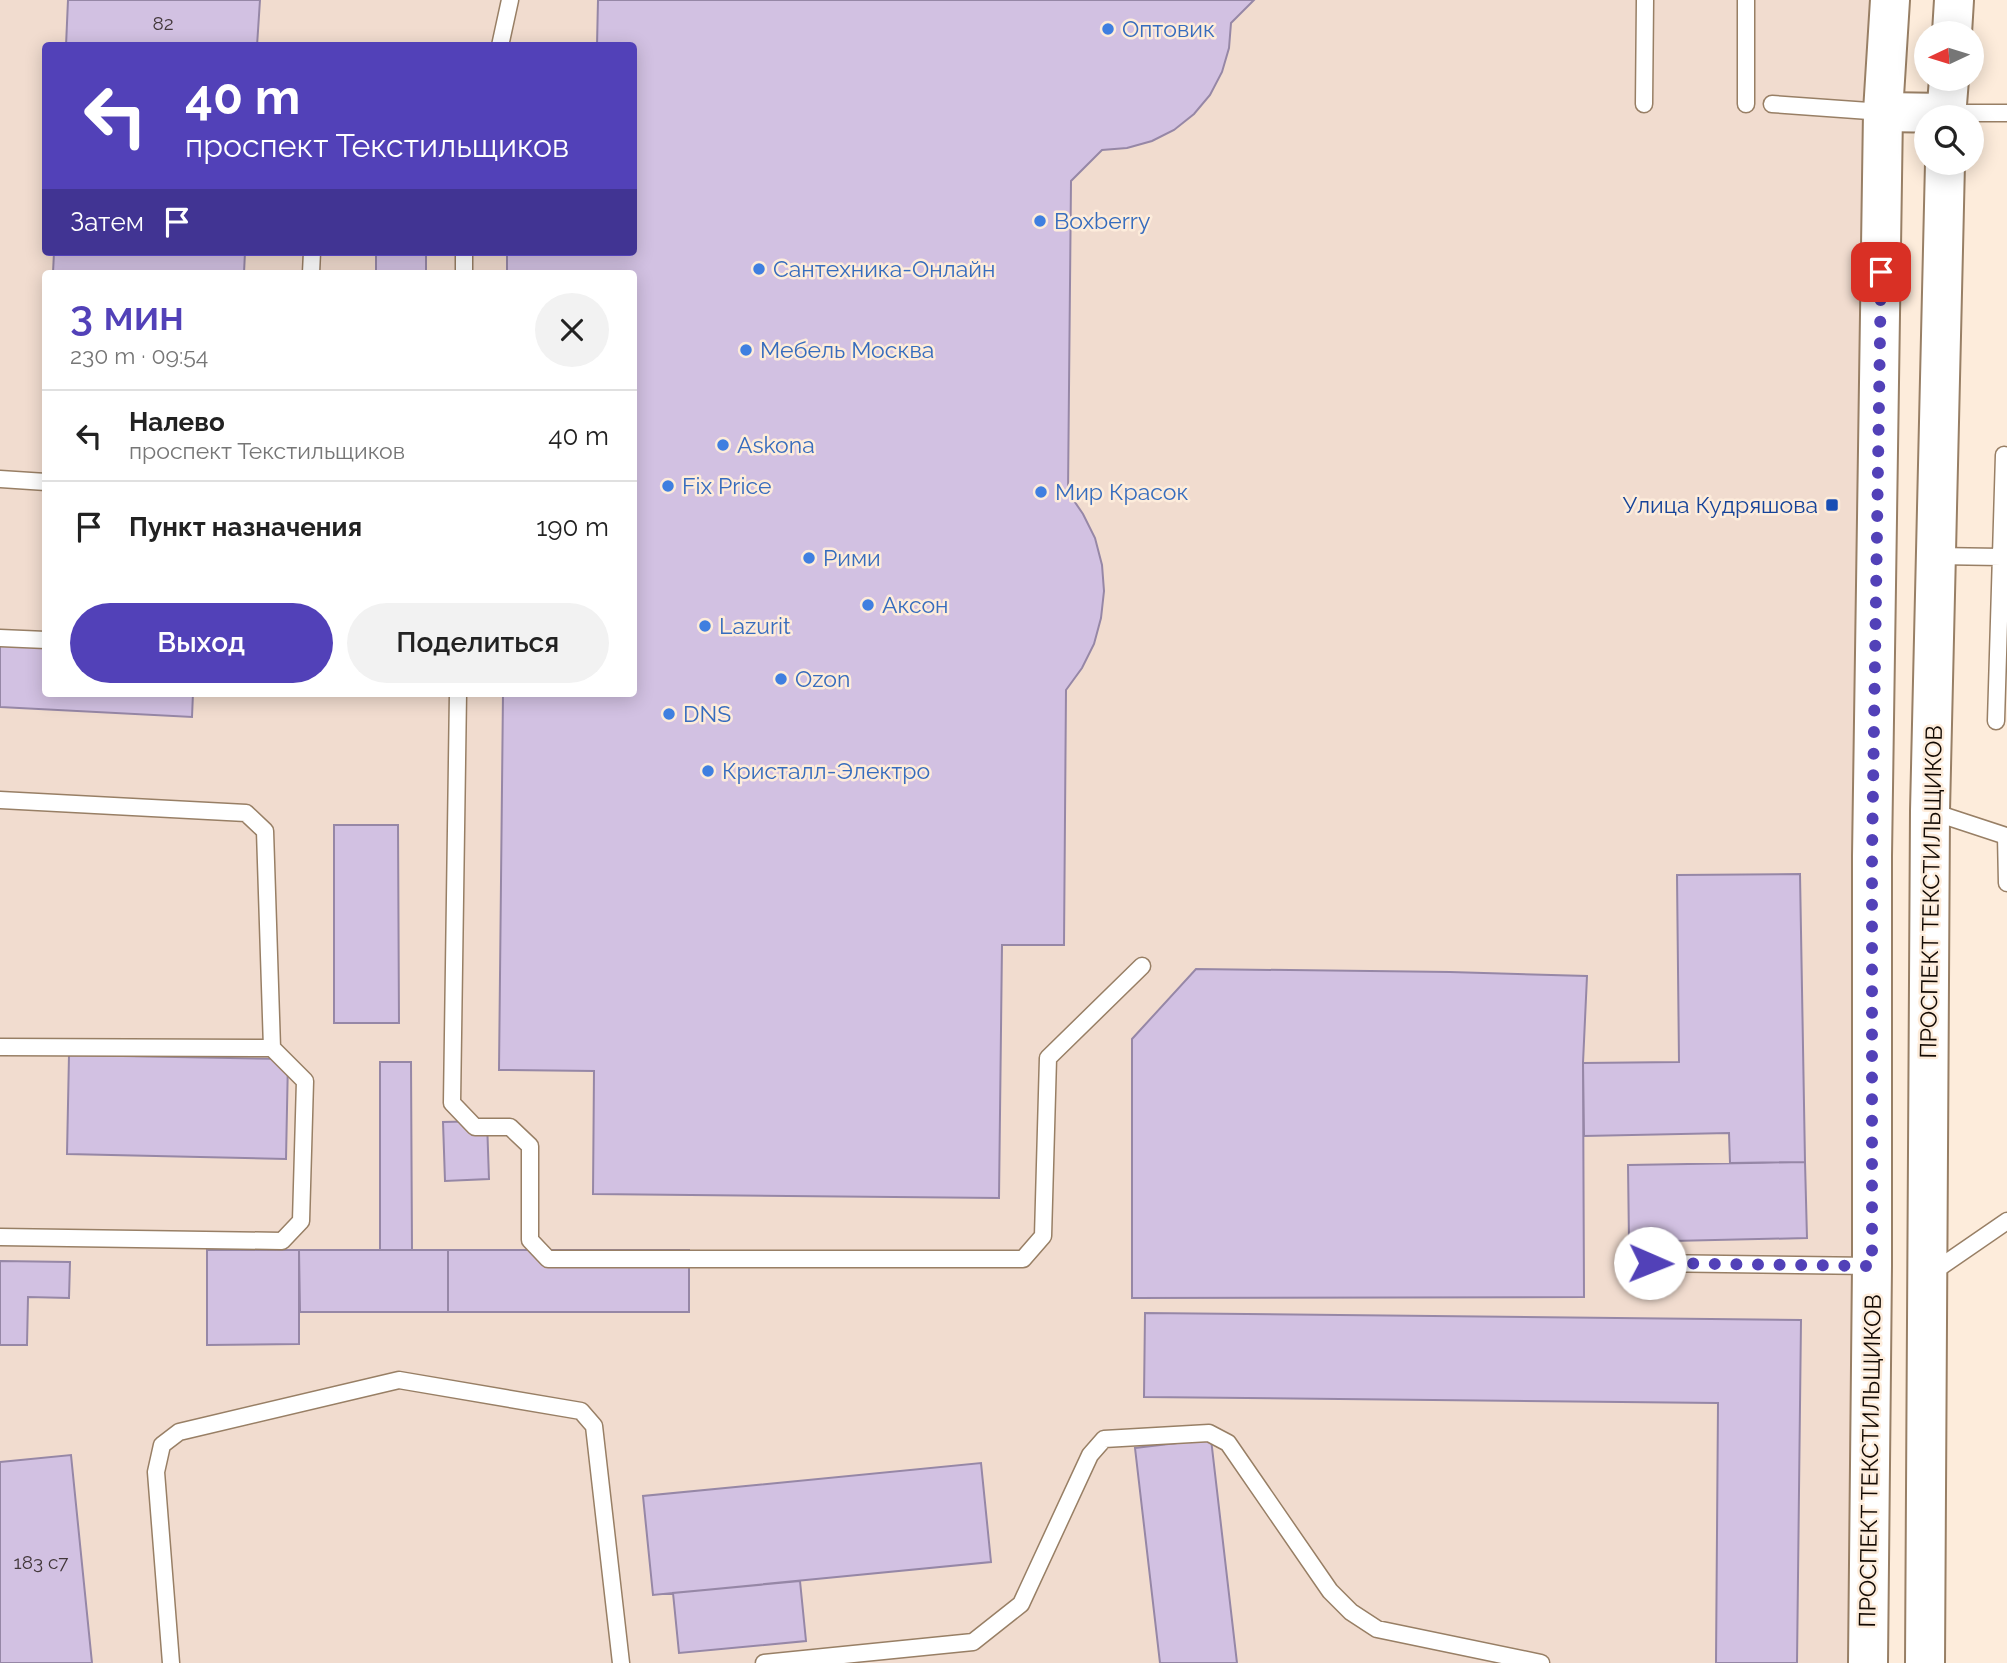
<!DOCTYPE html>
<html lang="ru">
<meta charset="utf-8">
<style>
body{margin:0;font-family:Raleway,sans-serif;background:#f2f2f2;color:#222;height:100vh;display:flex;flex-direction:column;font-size:26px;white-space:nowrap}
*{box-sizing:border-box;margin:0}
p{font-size:23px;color:#767676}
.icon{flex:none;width:38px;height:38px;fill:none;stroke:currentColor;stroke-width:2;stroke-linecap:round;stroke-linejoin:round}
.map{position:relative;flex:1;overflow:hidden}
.panel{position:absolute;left:42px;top:270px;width:595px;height:427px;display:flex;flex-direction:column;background:#fff;border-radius:7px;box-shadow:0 4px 18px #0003}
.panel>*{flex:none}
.banner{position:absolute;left:42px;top:42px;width:595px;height:214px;border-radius:7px;box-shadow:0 4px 18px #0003;background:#5241b8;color:#fff;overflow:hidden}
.needle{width:46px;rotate:266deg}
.buttons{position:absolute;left:1914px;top:21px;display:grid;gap:14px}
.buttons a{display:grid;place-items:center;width:70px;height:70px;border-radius:50%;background:#fff;box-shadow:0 4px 18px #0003;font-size:35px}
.pin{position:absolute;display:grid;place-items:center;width:60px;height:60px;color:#fff;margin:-30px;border-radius:14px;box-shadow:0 4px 10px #0006}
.me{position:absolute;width:77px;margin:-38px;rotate:91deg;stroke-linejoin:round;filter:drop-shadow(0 0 5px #0008)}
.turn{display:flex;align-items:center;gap:24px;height:147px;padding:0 28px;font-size:32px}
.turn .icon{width:91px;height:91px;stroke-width:2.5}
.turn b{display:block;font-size:49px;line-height:60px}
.then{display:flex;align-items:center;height:66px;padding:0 28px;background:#0003;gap:14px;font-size:26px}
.round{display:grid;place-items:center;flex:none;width:74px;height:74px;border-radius:37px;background:#f2f2f2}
.summary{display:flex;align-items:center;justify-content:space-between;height:119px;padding:0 28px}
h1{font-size:42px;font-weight:600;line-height:52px;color:#5241b8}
.action{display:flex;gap:14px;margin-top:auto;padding:14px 28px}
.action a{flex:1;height:80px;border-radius:42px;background:#5241b8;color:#fff;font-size:28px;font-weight:600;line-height:80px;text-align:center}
.action a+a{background:#f2f2f2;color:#222}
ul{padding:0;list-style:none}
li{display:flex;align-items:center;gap:21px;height:91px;padding:0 28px;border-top:2px solid #e0e0e0}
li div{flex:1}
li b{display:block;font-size:26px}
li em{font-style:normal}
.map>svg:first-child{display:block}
</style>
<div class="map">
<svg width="2007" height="1663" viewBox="0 0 2007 1663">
<rect width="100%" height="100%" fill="#fdecdb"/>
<!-- commercial -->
<path fill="#f1dccf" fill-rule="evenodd" d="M0 0H1895L1864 1663H0ZM46 46H634V252H46ZM46 273H634V693H46Z"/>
<!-- building -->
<path fill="#d2c1e2" stroke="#9687a6" stroke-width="2" d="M68 0H260L257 46H66Z
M598 0H1254L1231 23 1229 48 1222 72 1210 95 1194 114 1174 130 1152 141 1127 148 1102 150 1071 181 1068 492 1083 514 1095 538 1102 565 1104 591 1101 618 1094 644 1082 668 1066 690 1064 945H1002L999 1198 593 1194 594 1071 499 1070 503 693H634V273H507V252H634V46H597Z
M54 252H245L244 273H53Z
M376 252H426V273H376Z
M0 633 46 635V693H193L192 717 0 707Z
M334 825H398L399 1023H334Z
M1800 874 1805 1162 1730 1163 1729 1133 1584 1136 1583 1063 1679 1062 1677 875Z
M1196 969 1450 972 1587 976 1583 1063 1584 1297 1132 1298V1039Z
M69 1055 288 1059 286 1159 67 1154Z
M380 1062H411L412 1250H380Z
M487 1121 489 1179 445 1181 443 1122Z
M1805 1162 1807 1238 1629 1242 1628 1165Z
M207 1250H299V1344L207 1345Z
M299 1250H448V1312H300Z
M448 1250H689V1312H448Z
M0 1261 70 1262 69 1298 28 1297 27 1345H0Z
M1145 1313 1801 1320 1797 1663H1716L1718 1403 1144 1397Z
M1211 1439 1237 1663H1160L1135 1448Z
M71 1455 92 1663H0V1462Z
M981 1463 991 1562 653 1595 643 1496Z
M800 1581 806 1641 679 1653 673 1593Z"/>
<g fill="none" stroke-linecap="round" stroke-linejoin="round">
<!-- service casing -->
<g stroke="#987f65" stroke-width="19">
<path id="service" d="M500 46 510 0
M1644 104 1645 0
M1746 104V0
M1772 104 1883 112
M1947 113H2007
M311 273 312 252
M464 273V252
M0 479 46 482
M1936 556 2001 557
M0 638 46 640
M458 693 452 1103 475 1127H510L530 1146V1240L548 1259H1023L1043 1236 1048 1058 1142 966
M1996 721 2004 455
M0 800 246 813 265 831 272 1048 305 1081 301 1221 282 1241 0 1237
M1930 811 2006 836 2007 883
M0 1047 272 1048
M1651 1263 1872 1266
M1930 1274 2007 1221
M171 1663 156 1472 162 1445 179 1432 399 1380 581 1411 594 1426 621 1663
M764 1663 973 1642 1021 1604 1090 1455 1104 1439 1209 1433 1228 1443 1330 1591 1351 1612 1377 1629 1541 1663"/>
</g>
<!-- tertiary casing -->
<g stroke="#987f65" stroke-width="42">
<path id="tertiary" d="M1883 112 1947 113"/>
</g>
<!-- secondary casing -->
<g stroke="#987f65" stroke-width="42">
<path id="secondary" d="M1952 33 1954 0
M1946 117 1949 79
M1868 1663 1872 1266V856L1883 112 1890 0
M1925 1663 1930 811 1945 163"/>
</g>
<!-- service -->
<use href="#service" stroke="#fff" stroke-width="16"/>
<!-- tertiary -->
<use href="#tertiary" stroke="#fff" stroke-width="38"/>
<!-- secondary -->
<use href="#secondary" stroke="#fff" stroke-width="38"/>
</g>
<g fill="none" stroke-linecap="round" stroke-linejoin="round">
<!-- route -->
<path stroke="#5241b8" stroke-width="12" stroke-dasharray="0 21.6" d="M1650 1263 1872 1266V856L1881 272"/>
</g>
<!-- markers -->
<g fill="#3f7fe0" stroke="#fdecdb" stroke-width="2.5">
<circle cx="1108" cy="29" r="7"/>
<circle cx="1040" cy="221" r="7"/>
<circle cx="759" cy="269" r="7"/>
<circle cx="746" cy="350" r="7"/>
<circle cx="723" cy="445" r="7"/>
<circle cx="668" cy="486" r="7"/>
<circle cx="1041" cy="492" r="7"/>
<circle cx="809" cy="558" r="7"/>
<circle cx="868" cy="605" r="7"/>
<circle cx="705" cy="626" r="7"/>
<circle cx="781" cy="679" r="7"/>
<circle cx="669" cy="714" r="7"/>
<circle cx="708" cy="771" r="7"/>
</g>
<rect fill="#1a4fb4" stroke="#fdecdb" stroke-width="2.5" x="1825" y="498" width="14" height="14" rx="3.5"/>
<g text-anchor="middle" stroke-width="5" stroke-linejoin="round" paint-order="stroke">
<!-- number labels -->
<g font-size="19" fill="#43383b">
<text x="163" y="30">82</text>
<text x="41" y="1569">183 с7</text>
</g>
<!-- shop labels -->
<g font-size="23" fill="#366cbe" stroke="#fdecdb" text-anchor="start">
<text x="1122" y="37">Оптовик</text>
<text x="1054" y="229">Boxberry</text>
<text x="773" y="277">Сантехника-Онлайн</text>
<text x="760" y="358">Мебель Москва</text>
<text x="737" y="453">Askona</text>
<text x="682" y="494">Fix Price</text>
<text x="1055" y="500">Мир Красок</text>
<text x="823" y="566">Рими</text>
<text x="882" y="613">Аксон</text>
<text x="719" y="634">Lazurit</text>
<text x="795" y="687">Ozon</text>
<text x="683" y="722">DNS</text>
<text x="722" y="779">Кристалл-Электро</text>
</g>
<!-- transit labels -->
<g font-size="23" fill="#164399" stroke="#fdecdb" text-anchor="end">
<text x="1818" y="513">Улица Кудряшова</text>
</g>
<!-- street labels -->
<g font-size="23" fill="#130a03" stroke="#fdecdb">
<text transform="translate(1931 892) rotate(-89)" y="8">ПРОСПЕКТ ТЕКСТИЛЬЩИКОВ</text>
<text transform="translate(1870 1461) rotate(-89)" y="8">ПРОСПЕКТ ТЕКСТИЛЬЩИКОВ</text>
</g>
</g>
</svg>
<div class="buttons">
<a><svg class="needle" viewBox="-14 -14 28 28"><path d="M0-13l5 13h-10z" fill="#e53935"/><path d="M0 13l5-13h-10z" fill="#767676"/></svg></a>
<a><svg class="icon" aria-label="search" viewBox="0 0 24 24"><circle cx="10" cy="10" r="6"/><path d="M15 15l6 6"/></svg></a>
</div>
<div class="pin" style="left:1881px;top:272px;background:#d93025"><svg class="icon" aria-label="arrive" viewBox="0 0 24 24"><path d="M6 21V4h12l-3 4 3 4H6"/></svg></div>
<svg class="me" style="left:1650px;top:1263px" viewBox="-20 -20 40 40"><circle r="19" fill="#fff"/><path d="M0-13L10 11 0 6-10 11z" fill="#5241b8"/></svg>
<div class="banner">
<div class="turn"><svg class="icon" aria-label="left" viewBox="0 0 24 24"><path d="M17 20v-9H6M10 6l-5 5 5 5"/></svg><div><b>40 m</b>проспект Текстильщиков</div></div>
<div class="then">Затем<svg class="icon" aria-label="arrive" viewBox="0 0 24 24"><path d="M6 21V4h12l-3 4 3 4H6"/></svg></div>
</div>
<section class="panel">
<div class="summary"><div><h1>3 мин</h1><p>230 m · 09:54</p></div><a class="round"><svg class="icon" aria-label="close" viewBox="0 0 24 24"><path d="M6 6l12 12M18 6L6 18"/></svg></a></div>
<ul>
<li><svg class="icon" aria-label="left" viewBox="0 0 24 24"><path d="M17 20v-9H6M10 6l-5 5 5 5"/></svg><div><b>Налево</b><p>проспект Текстильщиков</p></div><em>40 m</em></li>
<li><svg class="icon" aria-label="arrive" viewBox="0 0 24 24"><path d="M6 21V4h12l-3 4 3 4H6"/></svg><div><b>Пункт назначения</b></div><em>190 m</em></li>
</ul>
<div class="action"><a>Выход</a><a>Поделиться</a></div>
</section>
</div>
